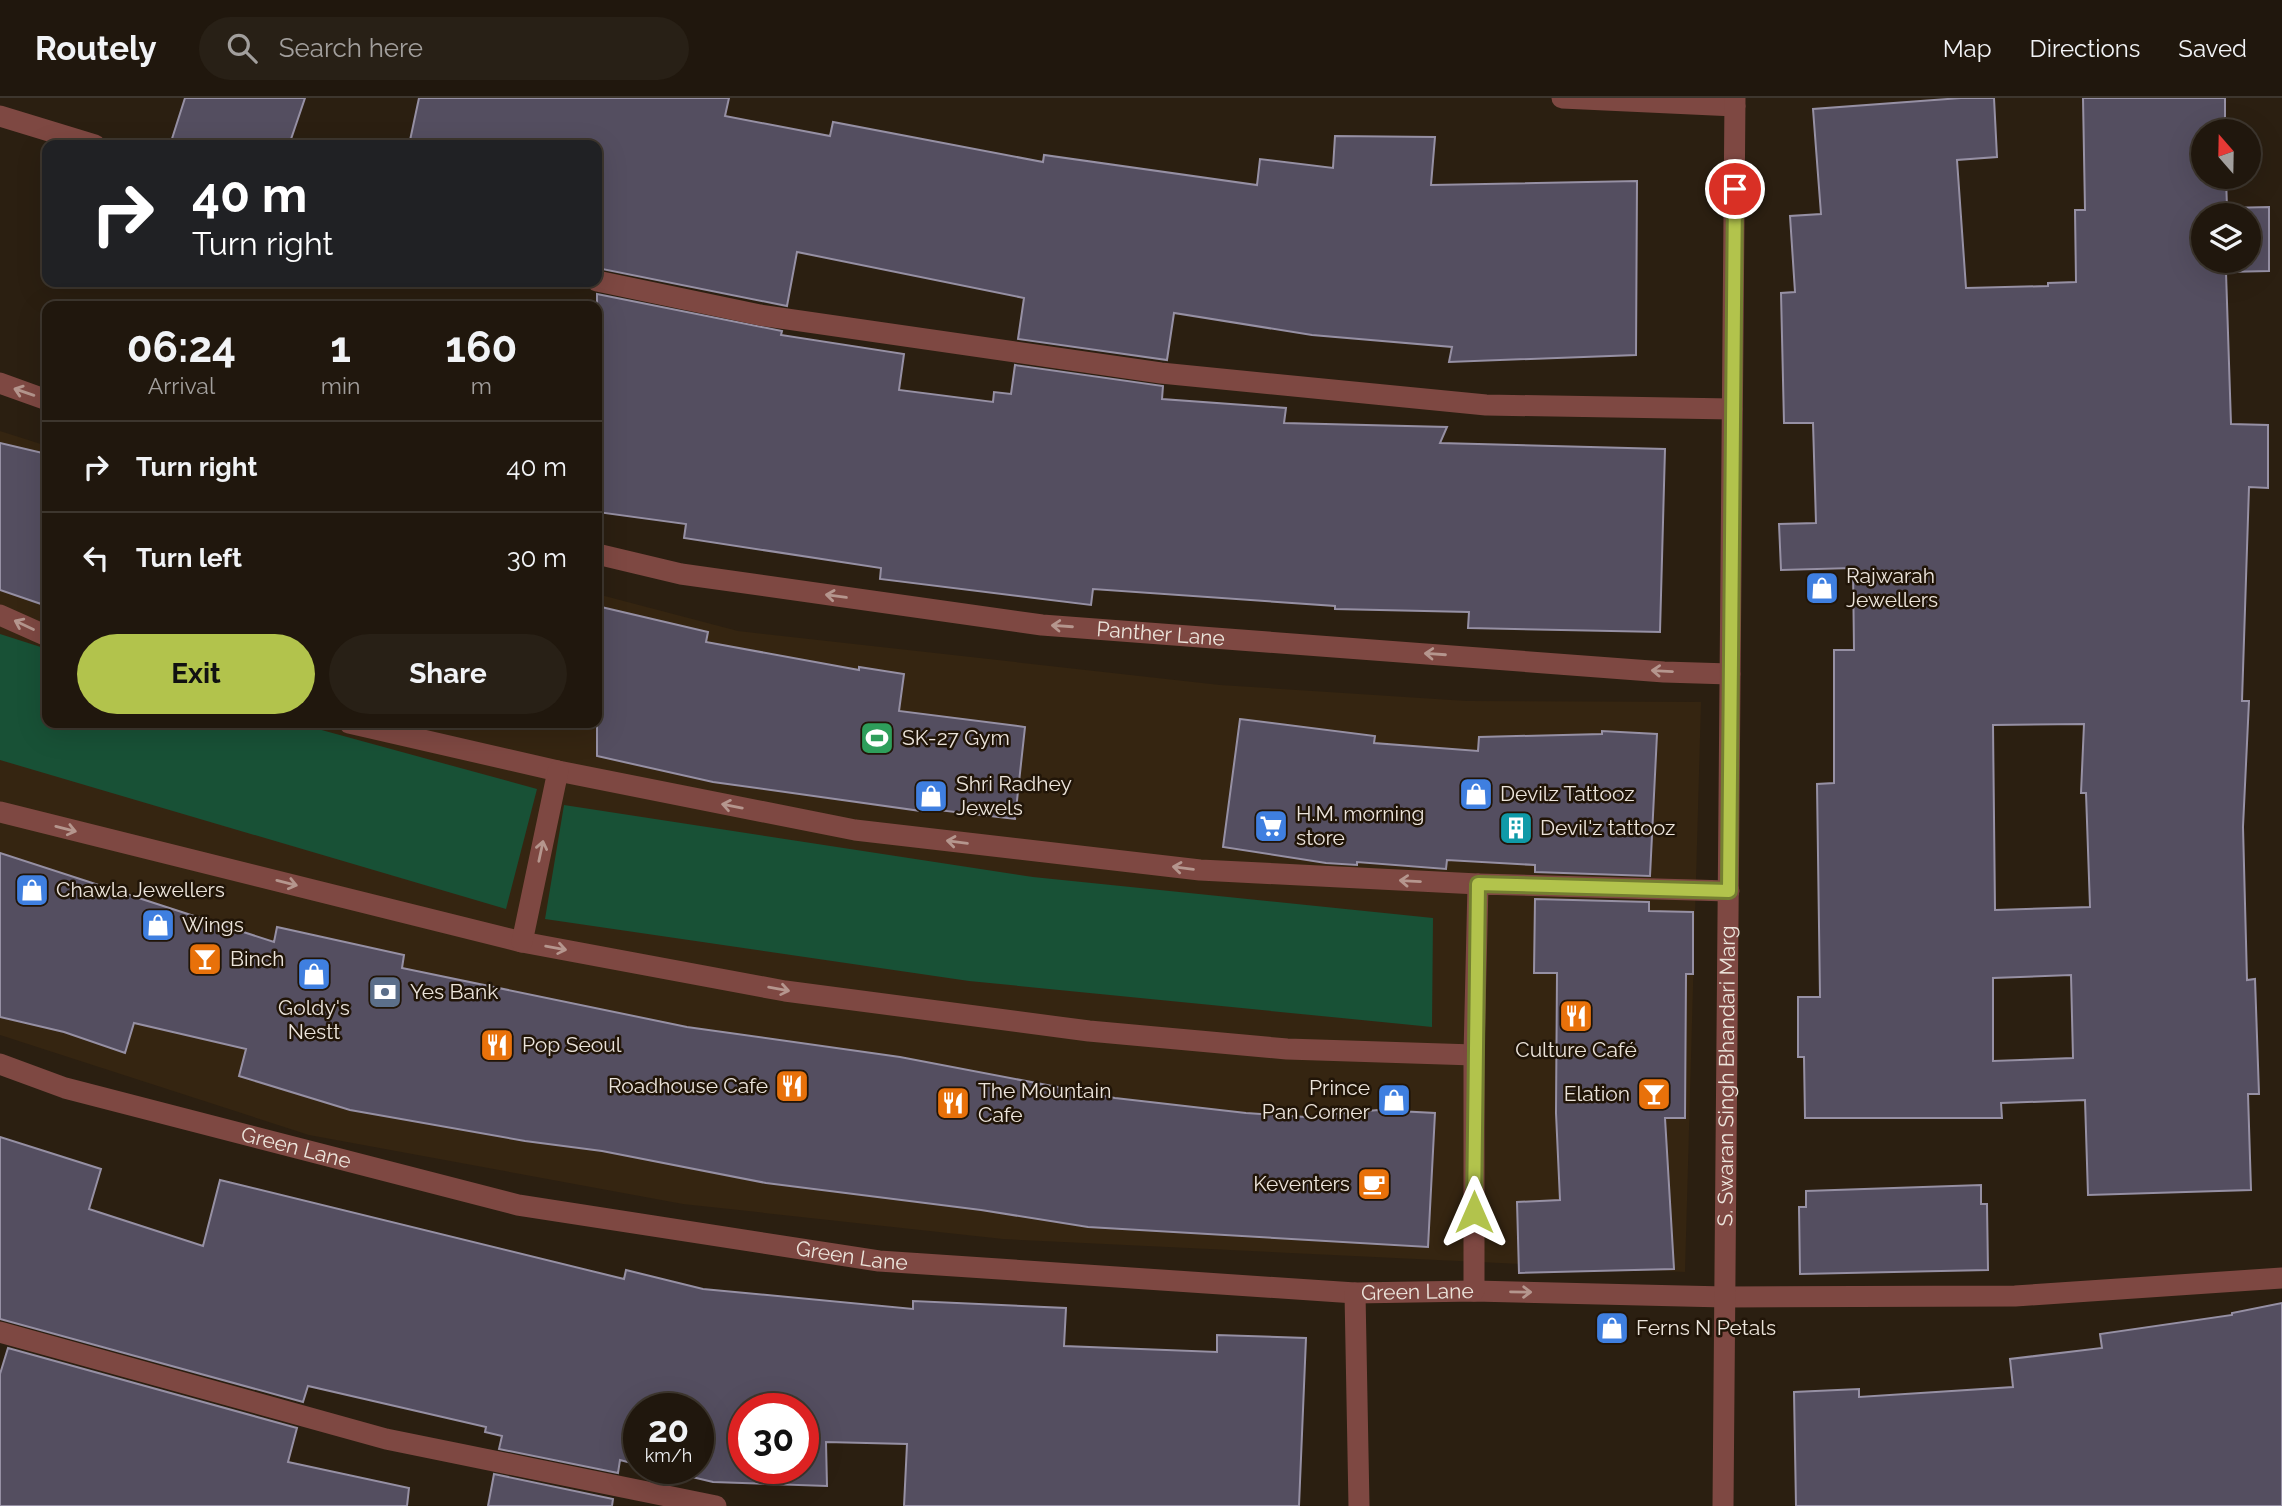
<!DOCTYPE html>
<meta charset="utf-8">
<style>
body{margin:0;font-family:Raleway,sans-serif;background:#282016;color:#f1f3f6;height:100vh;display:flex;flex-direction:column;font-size:26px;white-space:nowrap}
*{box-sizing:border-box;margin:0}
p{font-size:23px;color:#a29f9d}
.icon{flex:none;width:38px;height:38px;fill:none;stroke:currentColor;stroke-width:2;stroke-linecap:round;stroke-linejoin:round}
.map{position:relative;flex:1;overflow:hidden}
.side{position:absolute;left:42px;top:203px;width:560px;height:427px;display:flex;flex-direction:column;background:#20170d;border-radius:14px;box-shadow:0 7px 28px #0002,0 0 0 2px #3d362e}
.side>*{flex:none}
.top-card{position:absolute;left:42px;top:42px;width:560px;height:147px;border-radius:14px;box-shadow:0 7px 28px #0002,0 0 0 2px #3d362e;background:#202124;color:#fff;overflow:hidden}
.needle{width:46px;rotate:340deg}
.buttons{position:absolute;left:2191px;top:21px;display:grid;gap:14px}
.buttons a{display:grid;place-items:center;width:70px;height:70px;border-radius:50%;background:#20170d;box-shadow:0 7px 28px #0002,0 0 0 2px #3d362e;font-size:35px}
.speed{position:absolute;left:623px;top:1295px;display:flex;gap:14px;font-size:35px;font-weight:700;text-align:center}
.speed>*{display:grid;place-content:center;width:91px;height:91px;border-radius:50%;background:#20170d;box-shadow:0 7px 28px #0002,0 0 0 2px #3d362e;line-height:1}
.speed small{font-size:18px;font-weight:400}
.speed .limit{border:10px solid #d22;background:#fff;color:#111}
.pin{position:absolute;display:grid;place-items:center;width:60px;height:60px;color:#fff;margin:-30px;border:4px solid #fff;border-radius:50%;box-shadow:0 2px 7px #0007}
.me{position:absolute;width:77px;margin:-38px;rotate:0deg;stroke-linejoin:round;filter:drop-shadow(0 0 5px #0008)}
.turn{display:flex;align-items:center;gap:24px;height:147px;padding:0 35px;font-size:32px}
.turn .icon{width:91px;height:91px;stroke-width:2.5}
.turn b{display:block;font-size:49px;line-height:60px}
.eta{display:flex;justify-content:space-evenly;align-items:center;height:119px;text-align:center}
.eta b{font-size:42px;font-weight:700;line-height:49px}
.primary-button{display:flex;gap:14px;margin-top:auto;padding:14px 35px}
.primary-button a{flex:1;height:80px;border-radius:42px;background:#b2c34c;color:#111;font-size:28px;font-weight:700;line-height:80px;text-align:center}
.primary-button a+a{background:#282016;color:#f1f3f6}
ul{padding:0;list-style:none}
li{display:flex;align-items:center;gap:21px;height:91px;padding:0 35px;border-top:2px solid #3d362e}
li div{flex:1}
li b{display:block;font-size:26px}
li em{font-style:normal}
header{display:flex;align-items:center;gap:42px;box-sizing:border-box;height:98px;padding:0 35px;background:#20170d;border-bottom:2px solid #3d362e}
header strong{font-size:33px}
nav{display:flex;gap:38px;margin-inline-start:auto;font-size:24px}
.search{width:490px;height:63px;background:#282016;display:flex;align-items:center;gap:18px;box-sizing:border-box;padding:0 24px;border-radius:38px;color:#a29f9d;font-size:26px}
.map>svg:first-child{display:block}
</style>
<header>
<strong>Routely</strong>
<div class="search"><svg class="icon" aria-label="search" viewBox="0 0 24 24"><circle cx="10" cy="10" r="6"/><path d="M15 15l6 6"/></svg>Search here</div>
<nav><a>Map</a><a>Directions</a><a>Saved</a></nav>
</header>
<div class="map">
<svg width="2282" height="1408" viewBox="0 0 2282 1408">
<rect width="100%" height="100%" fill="#2b1f11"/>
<!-- built -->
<path fill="#352511" d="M0 333 47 348V625H597V496L738 533 1220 587 1467 603 1701 604 1685 1174 1003 1141 683 1106 309 1037 0 937Z"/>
<!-- green -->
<path fill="#185136" d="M0 536 47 551V625H296L537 691 506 811 0 662Z
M564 707 1033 779 1433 820 1432 929 969 883 545 821Z"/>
<!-- building -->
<path fill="#544e60" stroke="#9690a4" stroke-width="2" fill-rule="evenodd" d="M185 0H305L289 47H170Z
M419 0H729L725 18 830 38 833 24 1043 64 1044 57 1257 87 1260 61 1333 70 1335 38 1435 39 1431 87 1637 83 1636 257 1449 264 1452 249 1312 237 1174 215 1167 262 1018 241 1024 200 797 154 787 208 597 170V47H409Z
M1961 0H1994L1997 59 1957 62 1966 190 2048 188V185L2076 184 2075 112H2085L2083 0H2225V33H2203V79H2226L2227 110 2269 109V173L2226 174 2231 326 2268 327V390L2249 389 2242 603H2249L2243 729 2247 882 2255 881 2259 996H2248L2251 1092 2088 1097 2085 1002 2001 1005 2002 1020H1805L1804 959H1798V899H1820L1817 686 1834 685V552H1854L1853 470 1781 472 1779 426 1816 425 1813 325H1784L1781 195 1795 194 1790 118 1821 116 1813 11ZM2203 117H2249V163H2203ZM2084 626 2081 695H2086L2090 809 1995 812 1993 627ZM2071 877 2073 960 1993 963V880Z
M597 196 782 233 781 237 904 256 899 292 993 304 994 294 1011 296 1015 267 1163 288 1162 301 1286 310 1284 325 1447 329 1440 345 1665 351 1660 534 1468 530 1469 514 1335 511V508L1093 491 1091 507 880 481 881 470 684 440 686 426 597 414Z
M0 345 47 356V508L0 492Z
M597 508 708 534 706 544 859 572V569L904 576 899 613 1025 629 1015 721 921 710V713L713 684 597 658Z
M1240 621 1375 638 1374 645 1478 653 1479 639 1602 636V633L1657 636 1650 778 1535 774V767L1447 762 1446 771 1357 764V767L1326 765 1223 749Z
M0 755 274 844 277 829 404 857 402 870 687 929 900 959 1115 1000 1246 1015 1306 1019 1378 1012 1435 1015 1428 1149 1088 1129 981 1112 766 1085 602 1053 525 1043 350 1012 239 978 246 951 134 925 125 955 64 934 0 919Z
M1535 801 1649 804V813L1693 814V876H1686L1685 1020H1665L1674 1171 1519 1175 1517 1104 1560 1102 1556 1015 1557 875H1534Z
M0 1039 101 1071 89 1111 203 1148 220 1082 624 1181 626 1172 703 1191 913 1211V1203L1066 1210 1064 1248 1217 1254V1237L1306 1240 1299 1408H904L907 1346 826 1344 827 1388 713 1384 654 1370H698V1311H639V1367L620 1362 618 1375 499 1351 502 1338 485 1334 486 1329 308 1288 303 1304 0 1221ZM744 1311H803V1370H744Z
M1981 1087V1106H1987L1988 1172 1800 1176 1799 1109H1806V1093Z
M2282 1205V1408H1796L1794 1294 1859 1291V1299L2013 1289 2010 1261 2102 1250 2100 1236 2232 1217V1215Z
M8 1250 297 1330 288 1364 409 1390 407 1408H0V1276Z
M494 1376 613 1401 612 1408H488Z"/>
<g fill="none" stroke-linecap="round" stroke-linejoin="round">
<!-- minor -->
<g stroke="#7e4842" stroke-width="21">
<path d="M1562 0 1735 8"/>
<path d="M0 18 95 47"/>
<path d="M597 183 760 217 1161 275 1486 307 1732 311"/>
<path d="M0 285 47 302"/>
<path id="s1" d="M597 456 681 476 1042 527 1664 574 1730 576"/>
<path d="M0 517 47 538"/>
<path d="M349 625 558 673 855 732 1200 772 1478 786"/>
<path d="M0 714 522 844 785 893 1089 933 1287 951 1474 957"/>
<path d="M522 844 558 673"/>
<path id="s2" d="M0 966 65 990 518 1107 879 1163 1355 1195 1474 1193 1725 1199 2015 1198 2282 1180"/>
<path d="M1474 1193V957L1478 786 1729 793"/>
<path d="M1355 1195 1359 1408"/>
<path d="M0 1234 386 1341 716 1408"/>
<path id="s3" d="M1723 1408 1735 0"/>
</g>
</g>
<!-- one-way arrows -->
<defs><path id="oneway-shaft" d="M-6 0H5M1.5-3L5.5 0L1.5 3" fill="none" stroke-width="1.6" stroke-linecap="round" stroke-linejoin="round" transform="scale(1.75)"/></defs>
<g stroke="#b5968e">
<use href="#oneway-shaft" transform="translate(24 294) rotate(-161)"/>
<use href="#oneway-shaft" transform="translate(836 498) rotate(-172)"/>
<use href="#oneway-shaft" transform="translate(24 527) rotate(-155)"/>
<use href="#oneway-shaft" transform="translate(1062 528) rotate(-176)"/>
<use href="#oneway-shaft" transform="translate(1435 556) rotate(-176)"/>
<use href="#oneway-shaft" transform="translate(1662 573) rotate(-177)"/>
<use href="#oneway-shaft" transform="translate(732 708) rotate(-169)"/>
<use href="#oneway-shaft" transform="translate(66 731) rotate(14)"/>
<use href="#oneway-shaft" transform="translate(957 744) rotate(-173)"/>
<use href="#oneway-shaft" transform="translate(541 753) rotate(-78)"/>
<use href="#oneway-shaft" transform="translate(1183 770) rotate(-173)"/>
<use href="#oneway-shaft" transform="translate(1410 783) rotate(-177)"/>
<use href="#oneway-shaft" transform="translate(287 785) rotate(14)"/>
<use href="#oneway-shaft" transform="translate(556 850) rotate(10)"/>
<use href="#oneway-shaft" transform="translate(779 891) rotate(10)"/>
<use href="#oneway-shaft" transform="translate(1521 1194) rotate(1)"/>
</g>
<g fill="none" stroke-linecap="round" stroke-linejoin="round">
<!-- route casing -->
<g stroke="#747f31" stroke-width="18">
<path id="route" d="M1474 1114 1478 786 1729 793 1735 91"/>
</g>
<!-- route -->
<use href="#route" stroke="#b2c34c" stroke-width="12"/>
</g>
<!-- icons -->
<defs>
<g id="shop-square" transform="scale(1.75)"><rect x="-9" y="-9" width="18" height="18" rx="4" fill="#3f7fe0" stroke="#211508"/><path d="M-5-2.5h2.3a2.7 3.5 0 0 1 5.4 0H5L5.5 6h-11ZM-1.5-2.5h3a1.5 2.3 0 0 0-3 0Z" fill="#fff"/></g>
<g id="stadium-square" transform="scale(1.75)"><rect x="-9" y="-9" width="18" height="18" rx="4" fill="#2e9e5b" stroke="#211508"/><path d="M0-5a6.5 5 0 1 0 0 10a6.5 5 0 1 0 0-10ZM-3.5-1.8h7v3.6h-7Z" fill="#fff"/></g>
<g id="supermarket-square" transform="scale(1.75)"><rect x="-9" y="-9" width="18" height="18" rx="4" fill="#3f7fe0" stroke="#211508"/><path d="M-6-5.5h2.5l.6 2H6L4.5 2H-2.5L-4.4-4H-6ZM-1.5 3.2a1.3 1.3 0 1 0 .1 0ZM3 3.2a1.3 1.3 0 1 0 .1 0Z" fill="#fff"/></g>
<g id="building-square" transform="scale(1.75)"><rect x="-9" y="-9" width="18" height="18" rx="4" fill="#0f9aa8" stroke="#211508"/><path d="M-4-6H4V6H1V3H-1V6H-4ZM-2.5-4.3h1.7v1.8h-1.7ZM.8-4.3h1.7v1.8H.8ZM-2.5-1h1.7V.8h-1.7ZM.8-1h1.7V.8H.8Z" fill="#fff"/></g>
<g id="bar-square" transform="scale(1.75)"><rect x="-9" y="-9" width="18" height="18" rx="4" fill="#e8710a" stroke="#211508"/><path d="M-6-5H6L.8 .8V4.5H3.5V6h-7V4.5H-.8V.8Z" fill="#fff"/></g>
<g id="bank-square" transform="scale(1.75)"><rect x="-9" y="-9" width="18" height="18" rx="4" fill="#5c6f8a" stroke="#211508"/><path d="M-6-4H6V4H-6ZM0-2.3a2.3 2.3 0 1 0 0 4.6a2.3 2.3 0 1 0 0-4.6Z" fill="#fff"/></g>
<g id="restaurant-square" transform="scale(1.75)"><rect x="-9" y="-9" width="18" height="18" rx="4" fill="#e8710a" stroke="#211508"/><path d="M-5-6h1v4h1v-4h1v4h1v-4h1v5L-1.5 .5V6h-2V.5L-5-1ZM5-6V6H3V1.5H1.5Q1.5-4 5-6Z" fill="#fff"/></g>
<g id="cafe-square" transform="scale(1.75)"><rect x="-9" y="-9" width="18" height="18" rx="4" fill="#e8710a" stroke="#211508"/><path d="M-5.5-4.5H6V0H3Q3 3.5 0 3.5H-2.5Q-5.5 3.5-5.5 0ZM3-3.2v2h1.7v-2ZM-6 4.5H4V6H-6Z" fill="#fff"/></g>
</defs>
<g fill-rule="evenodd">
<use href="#shop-square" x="1822" y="490"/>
<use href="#stadium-square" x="877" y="640"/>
<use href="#shop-square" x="1476" y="696"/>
<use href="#shop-square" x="931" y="698"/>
<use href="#supermarket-square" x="1271" y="728"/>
<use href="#building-square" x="1516" y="730"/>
<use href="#shop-square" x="32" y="792"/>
<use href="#shop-square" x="158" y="827"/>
<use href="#bar-square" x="205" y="861"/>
<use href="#shop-square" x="314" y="876"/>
<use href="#bank-square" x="385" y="894"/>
<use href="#restaurant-square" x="1576" y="918"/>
<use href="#restaurant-square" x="497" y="947"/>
<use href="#restaurant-square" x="792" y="988"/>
<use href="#bar-square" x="1654" y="996"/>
<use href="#shop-square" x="1394" y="1002"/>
<use href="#restaurant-square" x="953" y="1005"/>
<use href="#cafe-square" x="1374" y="1086"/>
<use href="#shop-square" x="1612" y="1230"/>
</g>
<g text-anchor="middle" stroke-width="5" stroke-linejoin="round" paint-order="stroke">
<!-- poi labels -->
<g font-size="21" fill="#ece4db" stroke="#211508" text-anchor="start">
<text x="1846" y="485">Rajwarah<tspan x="1846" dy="24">Jewellers</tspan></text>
<text x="902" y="647">SK-27 Gym</text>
<text x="956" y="693">Shri Radhey<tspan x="956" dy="24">Jewels</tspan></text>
<text x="1500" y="703">Devilz Tattooz</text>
<text x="1296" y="723">H.M. morning<tspan x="1296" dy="24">store</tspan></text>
<text x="1540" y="737">Devil'z tattooz</text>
<text x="56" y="799">Chawla Jewellers</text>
<text x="182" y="834">Wings</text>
<text x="230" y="868">Binch</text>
<text x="410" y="901">Yes Bank</text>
<text x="314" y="917" text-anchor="middle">Goldy's<tspan x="314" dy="24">Nestt</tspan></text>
<text x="522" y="954">Pop Seoul</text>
<text x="1576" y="959" text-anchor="middle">Culture Café</text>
<text x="768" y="995" text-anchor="end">Roadhouse Cafe</text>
<text x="1370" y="997" text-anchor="end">Prince<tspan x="1370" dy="24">Pan Corner</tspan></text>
<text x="978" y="1000">The Mountain<tspan x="978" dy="24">Cafe</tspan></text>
<text x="1630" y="1003" text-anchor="end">Elation</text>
<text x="1350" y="1093" text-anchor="end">Keventers</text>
<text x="1636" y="1237">Ferns N Petals</text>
</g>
<!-- street labels -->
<g font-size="21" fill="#ece4db" stroke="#211508">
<text dy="7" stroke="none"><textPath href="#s1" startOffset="570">Panther Lane</textPath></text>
<text dy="7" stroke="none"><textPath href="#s3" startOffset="430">S. Swaran Singh Bhandari Marg</textPath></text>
<text dy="7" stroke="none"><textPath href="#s2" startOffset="308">Green Lane</textPath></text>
<text dy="7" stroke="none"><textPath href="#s2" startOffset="875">Green Lane</textPath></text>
<text dy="7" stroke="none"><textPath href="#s2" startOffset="1442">Green Lane</textPath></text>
</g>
</g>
</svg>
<div class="buttons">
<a><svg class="needle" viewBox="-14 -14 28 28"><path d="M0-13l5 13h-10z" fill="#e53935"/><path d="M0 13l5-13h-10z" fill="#a29f9d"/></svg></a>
<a><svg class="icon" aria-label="layers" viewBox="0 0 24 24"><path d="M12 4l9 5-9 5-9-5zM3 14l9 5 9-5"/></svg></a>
</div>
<div class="speed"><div>20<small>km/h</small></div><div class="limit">30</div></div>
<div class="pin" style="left:1735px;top:91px;background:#d93025"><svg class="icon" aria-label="arrive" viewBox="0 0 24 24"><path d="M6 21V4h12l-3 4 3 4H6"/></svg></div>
<svg class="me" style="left:1474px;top:1114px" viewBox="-20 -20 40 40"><path d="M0-17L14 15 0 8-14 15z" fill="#b2c34c" stroke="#fff" stroke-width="4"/></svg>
<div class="top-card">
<div class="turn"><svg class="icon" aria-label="right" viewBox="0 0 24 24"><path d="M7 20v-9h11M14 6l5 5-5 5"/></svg><div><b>40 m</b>Turn right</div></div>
</div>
<section class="side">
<div class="eta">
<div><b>06:24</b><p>Arrival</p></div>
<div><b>1</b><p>min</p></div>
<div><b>160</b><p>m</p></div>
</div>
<ul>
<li><svg class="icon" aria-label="right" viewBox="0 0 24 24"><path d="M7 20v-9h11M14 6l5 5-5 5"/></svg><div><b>Turn right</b></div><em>40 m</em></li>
<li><svg class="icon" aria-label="left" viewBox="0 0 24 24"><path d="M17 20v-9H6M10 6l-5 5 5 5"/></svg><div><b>Turn left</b></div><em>30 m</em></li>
</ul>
<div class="primary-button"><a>Exit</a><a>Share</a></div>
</section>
</div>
